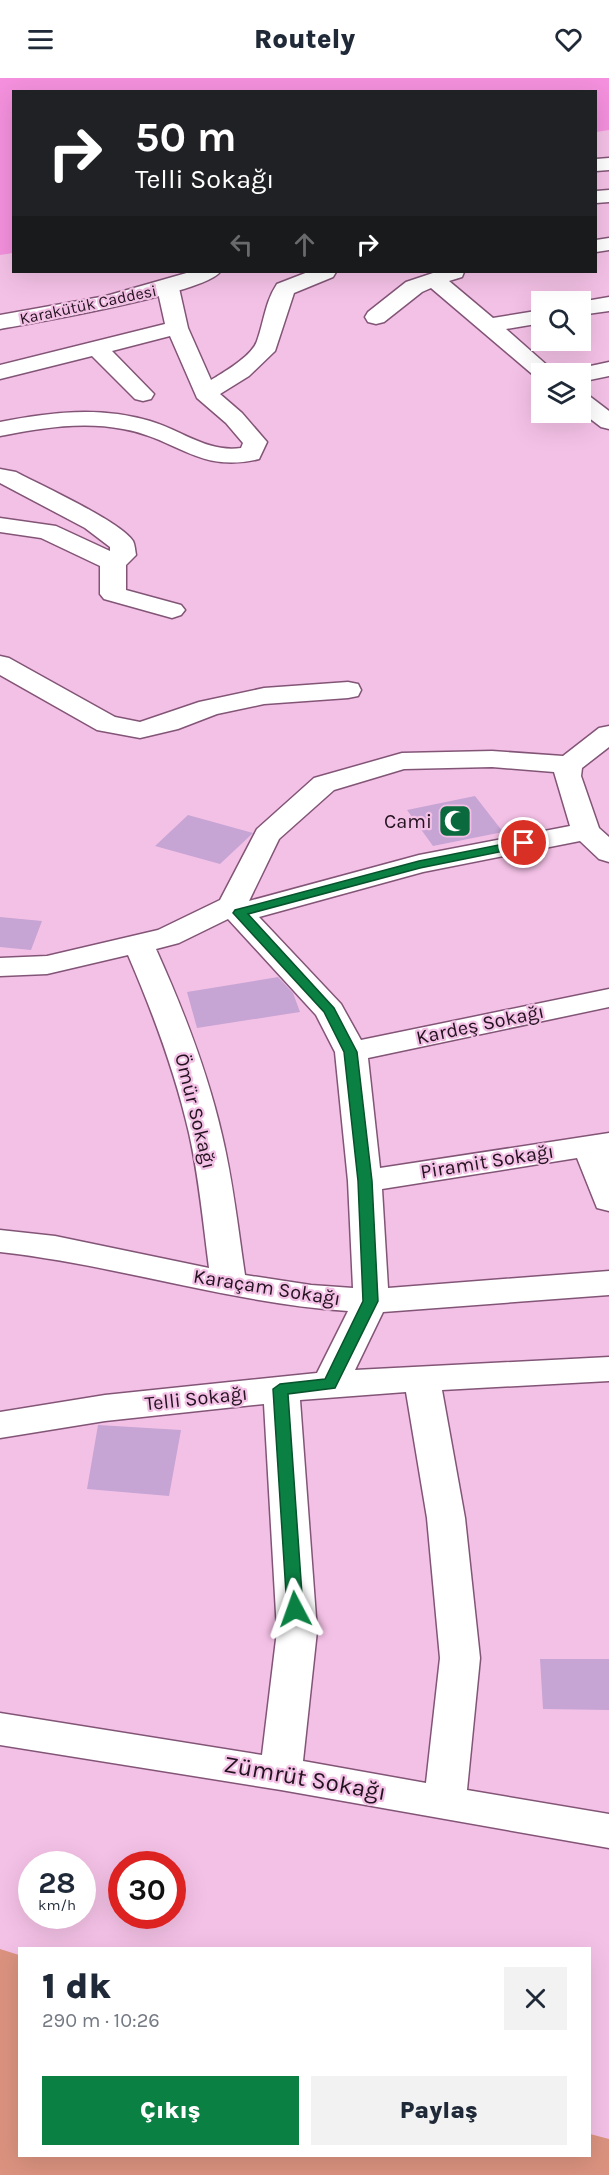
<!DOCTYPE html>
<html lang="tr">
<meta charset="utf-8">
<style>
body{margin:0;font-family:Karla,sans-serif;background:#f2f2f3;color:#1f2937;height:100vh;display:flex;flex-direction:column;font-size:22px;white-space:nowrap}
*{box-sizing:border-box;margin:0}
p{font-size:20px;color:#747a83}
.icon{flex:none;width:33px;height:33px;fill:none;stroke:currentColor;stroke-width:2;stroke-linecap:round;stroke-linejoin:round}
.map{position:relative;flex:1;overflow:hidden}
.sheet{position:absolute;left:18px;top:1869px;width:573px;height:210px;display:flex;flex-direction:column;background:#fff;border-radius:0px;box-shadow:0 6px 24px #0002}
.sheet>*{flex:none}
.hud{position:absolute;left:12px;top:12px;width:585px;height:183px;border-radius:0px;box-shadow:0 6px 24px #0002;background:#202124;color:#fff;overflow:hidden}
.tools{position:absolute;left:531px;top:213px;display:grid;gap:12px}
.tools a{display:grid;place-items:center;width:60px;height:60px;border-radius:0px;background:#fff;box-shadow:0 6px 24px #0002;font-size:30px}
.speed{position:absolute;left:18px;top:1773px;display:flex;gap:12px;font-size:30px;font-weight:700;text-align:center}
.speed>*{display:grid;place-content:center;width:78px;height:78px;border-radius:50%;background:#fff;box-shadow:0 6px 24px #0002;line-height:1}
.speed small{font-size:15px;font-weight:400}
.speed .limit{border:9px solid #d22;background:#fff;color:#111}
.pin{position:absolute;display:grid;place-items:center;width:51px;height:51px;color:#fff;margin:-26px;border:3px solid #fff;border-radius:50%;box-shadow:0 2px 6px #0007}
.me{position:absolute;width:66px;margin:-33px;rotate:356deg;stroke-linejoin:round;filter:drop-shadow(0 0 4px #0008)}
.turn{display:flex;align-items:center;gap:21px;height:126px;padding:0 24px;font-size:27px}
.turn .icon{width:78px;height:78px;stroke-width:2.5}
.turn b{display:block;font-size:42px;line-height:51px}
.lanes{display:flex;align-items:center;height:57px;padding:0 24px;background:#0003;justify-content:center;gap:30px;direction:ltr}
.lanes .off{opacity:.35}
.round{display:grid;place-items:center;flex:none;width:63px;height:63px;border-radius:0px;background:#f2f2f3}
.headline{display:flex;align-items:center;justify-content:space-between;height:102px;padding:0 24px}
h1{font-size:36px;font-weight:800;line-height:45px}
.cta{display:flex;gap:12px;margin-top:auto;padding:12px 24px}
.cta a{flex:1;height:69px;border-radius:0px;background:#0b8043;color:#fff;font-size:24px;font-weight:800;line-height:69px;text-align:center}
.cta a+a{background:#f2f2f3;color:#1f2937}
header{display:flex;justify-content:space-between;align-items:center;height:78px;padding:0 24px;background:#fff;font-size:27px;font-weight:800}
.map>svg:first-child{display:block}
</style>
<header><svg class="icon" aria-label="menu" viewBox="0 0 24 24"><path d="M4 6h16M4 12h16M4 18h16"/></svg>Routely<svg class="icon" aria-label="heart" viewBox="0 0 24 24"><path d="M12 20l-8-8c-3-5 5-10 8-4 3-6 11-1 8 4z"/></svg></header>
<div class="map">
<svg width="609" height="2097" viewBox="0 0 609 2097">
<rect width="100%" height="100%" fill="#f4c1e6"/>
<!-- green -->
<path fill="#db937f" d="M0 1871 19 1877 20 2078H590V2056L609 2061V2097H0Z"/>
<!-- water -->
<path fill="#f490dd" d="M0 0H609V52L596 54V14H14L13 175 0 177Z"/>
<!-- building -->
<path fill="#c6a4d4" d="M475 718 503 754 433 768 407 732Z
M188 737 253 755 220 786 155 768Z
M0 839 42 843 31 872 0 869Z
M278 899 293 915 300 934 197 950 187 914Z
M98 1347 181 1352 169 1418 87 1411Z
M540 1581H609V1632L543 1631Z"/>
<g fill="none" stroke-linecap="round" stroke-linejoin="round">
<!-- minor casing -->
<g stroke="#825577" stroke-width="3">
<path id="minor" d="M609 112V124L596 125V113Z
M609 160V172L596 174V162Z
M308 194H336L333 199 294 215 275 273 249 298 220 316 242 335 267 364 259 381C199 396 176 360 123 351 82 343 41 350 0 358V344C50 334 100 328 150 343 181 352 208 375 241 370L243 365 226 345 197 320 170 258 112 273 154 316 151 321 143 323 135 321 92 278 0 301V287L165 246 157 210 160 205 168 204 176 205 179 210 188 250 211 302C224 294 252 278 257 263 264 244 265 224 277 206Z
M436 194H464L462 199 449 203 493 240 542 232V245L506 251 557 296H542V302L538 301 431 210 422 214 384 244 376 246 368 244 365 239 368 234 406 204Z
M609 219V233L580 237V224Z
M609 284V298L580 304V296H570L572 292Z
M580 315 588 317 609 333V351L601 349 580 333Z
M0 391 16 394C40 407 120 443 133 463 135 467 135 472 136 477L126 487V512L181 527 185 532 181 537 172 540 104 521 100 516V488L41 460 0 454V440L56 448 110 473V469L85 450 0 405Z
M0 578 9 580 115 639 140 644 199 624 264 610 348 604 358 606 361 612 358 618 348 620 264 626 217 636 178 651 140 660 97 652 0 597Z
M609 648V669L582 690 581 698 599 750 609 759V784L599 781 580 763 423 794 259 839 341 926 361 962 609 911V929L368 980 380 1090 609 1055V1133L597 1130 577 1080 382 1111 388 1210 609 1193V1217L383 1234 355 1292 609 1279V1303L442 1312 465 1440 480 1580 467 1712 609 1736V1770L281 1712 0 1667V1635L262 1677 277 1553 264 1326 105 1343 0 1360V1334L105 1317 317 1295 348 1233C230 1225 117 1187 0 1174V1152L55 1158 209 1190C203 1145 199 1099 189 1055 175 994 153 935 128 877L47 896 0 898V880L47 878 158 852 220 822 257 751 314 700 402 675 492 673 563 678 599 650ZM492 689 554 694 570 748 419 777 249 823 279 761 334 712 404 691ZM228 841 316 937 335 974 348 1103 353 1210 311 1207 245 1197C238 1150 233 1103 222 1057 207 992 183 931 156 871L179 865ZM406 1314 427 1440 440 1580 426 1705 303 1683 317 1553 300 1322Z"/>
</g>
<!-- secondary casing -->
<g stroke="#825577" stroke-width="3">
<path id="secondary" d="M609 80V92L596 93V81Z
M190 194H220C205 215 34 245 0 251V237L106 218Z"/>
</g>
<!-- minor -->
<use href="#minor" fill="#fff" fill-rule="evenodd"/>
<!-- secondary -->
<use href="#secondary" fill="#fff" fill-rule="evenodd"/>
</g>
<!-- route -->
<path fill="#0b8043" stroke="#07532c" stroke-width="1.5" d="M524 762 530 765 528 768 420 790 248 836 334 930 357 974 372 1103 378 1223 335 1310 288 1316 303 1531 301 1535H289L287 1531 273 1311 280 1306 325 1301 363 1223 358 1103 344 974 324 934 233 835 235 832 419 783Z"/>
<!-- icons -->
<defs>
<g id="mosque-square" transform="scale(1.725)"><rect x="-9" y="-9" width="18" height="18" rx="4" fill="#0a693d" stroke="#f4c1e6"/><path d="M3.5-4.9A6 6 0 1 0 3.5 4.9A5 5 0 1 1 3.5-4.9Z" fill="#fff"/></g>
</defs>
<g fill-rule="evenodd">
<use href="#mosque-square" x="455" y="743"/>
</g>
<g text-anchor="middle" stroke-width="4.5" stroke-linejoin="round" paint-order="stroke">
<!-- far-street labels -->
<g font-size="16" fill="#23121f" stroke="#f4c1e6">
<text transform="translate(88 226) rotate(-12)" y="6">Karakütük Caddesi</text>
</g>
<!-- poi labels -->
<g font-size="20" fill="#23121f" stroke="#f4c1e6" text-anchor="end">
<text x="432" y="750">Cami</text>
</g>
<!-- street labels -->
<g font-size="20" fill="#23121f" stroke="#f4c1e6">
<text transform="translate(480 946) rotate(-12)" y="7">Kardeş Sokağı</text>
<text transform="translate(196 1033) rotate(76)" y="7">Ömür Sokağı</text>
<text transform="translate(487 1083) rotate(-9)" y="7">Piramit Sokağı</text>
<text transform="translate(267 1209) rotate(9)" y="7">Karaçam Sokağı</text>
<text transform="translate(196 1320) rotate(-6)" y="7">Telli Sokağı</text>
</g>
<!-- near-street labels -->
<g font-size="24" fill="#23121f" stroke="#f4c1e6">
<text transform="translate(305 1700) rotate(10)" y="8">Zümrüt Sokağı</text>
</g>
</g>
</svg>
<div class="tools">
<a><svg class="icon" aria-label="search" viewBox="0 0 24 24"><circle cx="10" cy="10" r="6"/><path d="M15 15l6 6"/></svg></a>
<a><svg class="icon" aria-label="layers" viewBox="0 0 24 24"><path d="M12 4l9 5-9 5-9-5zM3 14l9 5 9-5"/></svg></a>
</div>
<div class="speed"><div>28<small>km/h</small></div><div class="limit">30</div></div>
<div class="pin" style="left:524px;top:765px;background:#d93025"><svg class="icon" aria-label="arrive" viewBox="0 0 24 24"><path d="M6 21V4h12l-3 4 3 4H6"/></svg></div>
<svg class="me" style="left:295px;top:1531px" viewBox="-20 -20 40 40"><path d="M0-17L14 15 0 8-14 15z" fill="#0b8043" stroke="#fff" stroke-width="4"/></svg>
<div class="hud">
<div class="turn"><svg class="icon" aria-label="right" viewBox="0 0 24 24"><path d="M7 20v-9h11M14 6l5 5-5 5"/></svg><div><b>50 m</b>Telli Sokağı</div></div>
<div class="lanes"><svg class="icon off" aria-label="left" viewBox="0 0 24 24"><path d="M17 20v-9H6M10 6l-5 5 5 5"/></svg><svg class="icon off" aria-label="ahead" viewBox="0 0 24 24"><path d="M12 20V5M6 11l6-6 6 6"/></svg><svg class="icon" aria-label="right" viewBox="0 0 24 24"><path d="M7 20v-9h11M14 6l5 5-5 5"/></svg></div>
</div>
<section class="sheet">
<div class="headline"><div><h1>1 dk</h1><p>290 m · 10:26</p></div><a class="round"><svg class="icon" aria-label="close" viewBox="0 0 24 24"><path d="M6 6l12 12M18 6L6 18"/></svg></a></div>
<div class="cta"><a>Çıkış</a><a>Paylaş</a></div>
</section>
</div>
